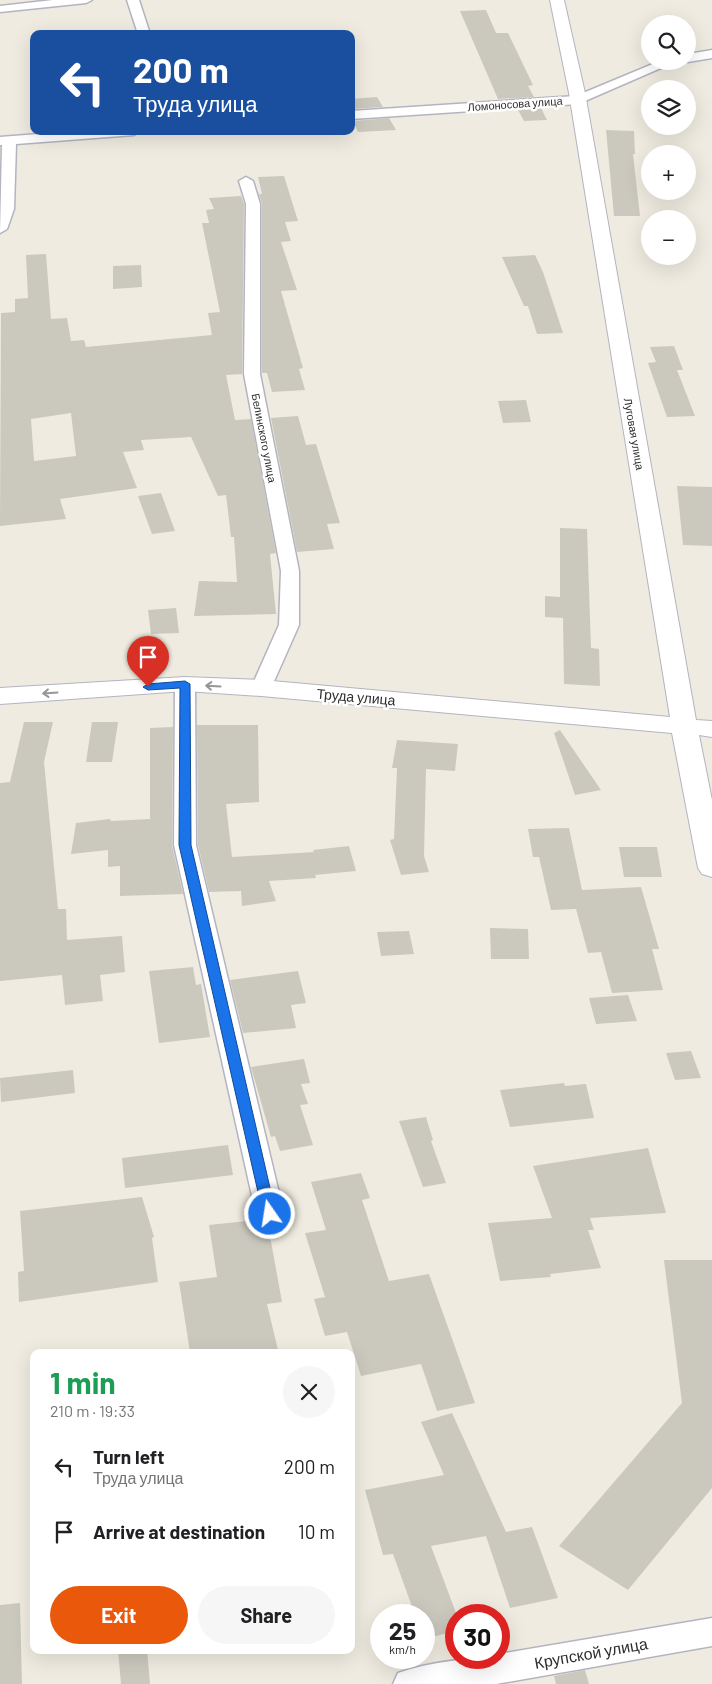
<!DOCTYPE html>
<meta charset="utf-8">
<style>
body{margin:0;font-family:Barlow,sans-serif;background:#f6f6f6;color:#202124;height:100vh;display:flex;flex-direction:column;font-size:19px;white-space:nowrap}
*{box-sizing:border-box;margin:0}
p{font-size:16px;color:#757577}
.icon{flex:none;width:28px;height:28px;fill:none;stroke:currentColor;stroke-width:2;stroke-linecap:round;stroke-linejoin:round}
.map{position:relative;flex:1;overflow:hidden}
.sheet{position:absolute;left:30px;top:1349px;width:325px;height:305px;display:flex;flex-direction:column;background:#fff;border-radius:10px;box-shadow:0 5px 20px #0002}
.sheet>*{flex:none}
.banner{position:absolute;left:30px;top:30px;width:325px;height:105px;border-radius:10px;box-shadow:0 5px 20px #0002;background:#1a4fa0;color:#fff;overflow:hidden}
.tools{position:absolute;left:641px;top:15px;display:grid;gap:10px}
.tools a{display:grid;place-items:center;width:55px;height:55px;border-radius:50%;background:#fff;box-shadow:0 5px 20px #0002;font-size:25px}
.speed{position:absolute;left:370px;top:1604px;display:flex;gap:10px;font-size:25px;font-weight:700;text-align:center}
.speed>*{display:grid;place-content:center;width:65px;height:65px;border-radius:50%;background:#fff;box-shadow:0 5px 20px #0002;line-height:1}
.speed small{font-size:12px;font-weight:400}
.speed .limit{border:8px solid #d22;background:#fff;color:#111}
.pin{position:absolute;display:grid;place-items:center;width:42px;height:42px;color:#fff;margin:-51px -21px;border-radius:50% 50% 50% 0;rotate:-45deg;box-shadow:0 0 5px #0007}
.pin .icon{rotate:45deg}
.me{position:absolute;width:55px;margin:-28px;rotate:347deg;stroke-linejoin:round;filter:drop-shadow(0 0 4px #0008)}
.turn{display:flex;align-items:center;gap:18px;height:105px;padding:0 20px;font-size:22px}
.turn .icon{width:65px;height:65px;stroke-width:2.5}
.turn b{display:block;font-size:35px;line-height:42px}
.round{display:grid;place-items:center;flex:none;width:52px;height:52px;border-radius:26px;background:#f6f6f6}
.headline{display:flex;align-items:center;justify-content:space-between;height:85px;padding:0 20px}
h1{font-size:30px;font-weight:700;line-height:38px;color:#1e9e55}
.button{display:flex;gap:10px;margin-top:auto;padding:10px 20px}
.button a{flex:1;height:58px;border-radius:30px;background:#ea580c;color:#fff;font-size:20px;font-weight:700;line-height:58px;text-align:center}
.button a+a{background:#f6f6f6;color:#202124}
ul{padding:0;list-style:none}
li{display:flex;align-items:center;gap:15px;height:65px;padding:0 20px}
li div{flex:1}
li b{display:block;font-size:19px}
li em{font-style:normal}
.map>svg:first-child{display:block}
</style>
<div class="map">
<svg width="712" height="1684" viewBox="0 0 712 1684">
<rect width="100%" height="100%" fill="#efebe0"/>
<!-- building -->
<path fill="#cbc9be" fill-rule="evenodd" d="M486 10 496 33H508L533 85 528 86 534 97 498 99 460 11Z
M377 97 383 107 351 109V99Z
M541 108 547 120 524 121 518 110Z
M389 118 396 130 358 132 353 121Z
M606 130 634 131 635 154H633L640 216H614Z
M284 176 298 221 285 222 291 241 281 242 297 290 281 291 303 368 299 369 305 390 272 392 267 373H262V204L259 194H262L258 177Z
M241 196 244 204 242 374 226 375 235 420 251 419 276 553 270 554 276 614 194 616 199 581 237 582 234 537H231L226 495 218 496 191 437 141 440 144 450 123 452 137 488 60 499 66 519 0 526 1 313 15 312V299L28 298 26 255 46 254 51 319 67 318 71 341 84 340 86 347 212 335 208 313 220 312 202 223H209L206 210 214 209 209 198ZM71 413 76 456 34 461 31 419Z
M535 255 543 272 563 333 537 334 528 306H524L502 257Z
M141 265 142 287 113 289V266Z
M674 346 683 370H677L695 416 667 417 648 363 656 362 650 347Z
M526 400 531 422 503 423 498 401Z
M298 416 306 445 316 444 340 523 327 524 334 549 297 552 271 418Z
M677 486 712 487V546L683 545Z
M161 493 175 531 152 534 138 496Z
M560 528 587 529 591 648 599 649 600 686 564 684 563 618 545 617V596L560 597Z
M176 608 179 633 151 634 148 610Z
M24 722H53L44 762 58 909H66L67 940 122 936 125 972 100 975 103 1001 65 1005 62 975 0 981V783L10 782Z
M92 722H118L112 762H86Z
M197 725H258L259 802 226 804 232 857 314 852 313 850 349 846 356 871 315 875 316 878 269 881 276 901 242 906 241 891 209 892 198 845Z
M173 727 172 845 183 894 120 896V866L108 867V850L71 854 76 823 110 819 111 821 150 819V728Z
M560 730 601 790 575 795 554 733Z
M397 740 458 744 455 771 426 769 424 856 429 872 401 875 390 840 394 839 397 768H392Z
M569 828 582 890 641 887 659 949H652L663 990 612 993 601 952 588 953 576 909 551 910 539 857H533L528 829Z
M619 847H657L662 877H624Z
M490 928 528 929 529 959H491Z
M409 931 414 954 381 956 377 932Z
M193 967 196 985 201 984 210 1037 159 1043 149 971Z
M298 971 306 1003 291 1005 296 1028 243 1033 230 980Z
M628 995 637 1021 596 1024 589 998Z
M691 1051 701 1078 675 1080 666 1053Z
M304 1059 310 1083 301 1084 308 1104 300 1105 313 1145 280 1151 275 1136 271 1137 251 1067Z
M73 1070 75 1093 1 1102 0 1078Z
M564 1083 565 1086 586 1084 594 1118 510 1127 500 1090Z
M426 1117 433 1140 431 1141 446 1183 423 1187 399 1121Z
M228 1145 233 1175 125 1188 122 1158Z
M648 1148 666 1213 590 1218 594 1230H588L601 1268 550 1274 551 1277 500 1281 488 1223 552 1218 533 1166Z
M361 1173 370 1198 362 1200 389 1281 429 1274 475 1403 437 1411 421 1364 361 1376 347 1332 325 1336 314 1299 325 1297 305 1233 326 1230 311 1182Z
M142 1197 154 1237 152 1238 158 1282 19 1302 18 1272 24 1271 20 1211Z
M257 1220 268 1225 282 1302 267 1304 278 1350 265 1352H190L179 1282 217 1277 209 1225Z
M664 1260H712V1488L628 1590 559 1546 682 1403Z
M452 1413 506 1532 532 1527 558 1598 510 1608 486 1536 431 1546 456 1613V1631L424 1639V1615H415L393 1554 383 1555 365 1490 444 1475 421 1422Z
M20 1603 22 1684H0V1605Z
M118 1650H147L150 1684H121Z
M585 1670 589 1684H556L554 1676Z"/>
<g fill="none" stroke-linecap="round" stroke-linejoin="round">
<!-- minor casing -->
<g stroke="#b4b4c1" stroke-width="3">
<path id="minor" d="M53 0H92L86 3 0 12V6Z
M127 0H139L150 34H138Z
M712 50V58L688 62 686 61 688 54Z
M660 61H677L578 104 351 119V111L576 96Z
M77 131H140L134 135 16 144 14 209 7 229 0 233 2 145H0V137Z
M246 177 253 181 260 204V374L299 571V625L271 688 268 692 261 694 254 692 251 688 279 625 281 571 244 374 246 204 239 181Z
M185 678 192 680 195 684 196 845 284 1214 280 1221 270 1224 260 1221 256 1214 174 845 175 684 178 680Z
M712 1618V1646L496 1684H393L398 1673C429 1662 466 1658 499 1658V1654Z"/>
</g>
<!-- tertiary casing -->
<g stroke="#b4b4c1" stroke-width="2">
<path id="tertiary" d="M550 0H564L585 93 696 720 712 721V737L699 735 712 800V877L702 874 698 868 672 733 261 696 185 691 0 704V688L185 677 261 680 670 717 569 93Z"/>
</g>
<!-- minor -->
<use href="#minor" fill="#fff" fill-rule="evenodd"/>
<!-- tertiary -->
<use href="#tertiary" fill="#fff" fill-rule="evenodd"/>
</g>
<!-- one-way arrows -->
<defs><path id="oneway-shaft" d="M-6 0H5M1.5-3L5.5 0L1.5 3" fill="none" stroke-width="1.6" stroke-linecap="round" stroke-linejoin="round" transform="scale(1.25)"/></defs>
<g stroke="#969696">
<use href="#oneway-shaft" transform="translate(213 686) rotate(-177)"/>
<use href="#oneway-shaft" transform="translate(50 693) rotate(176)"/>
</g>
<!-- route -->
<path fill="#1a73e8" stroke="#114b97" d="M185 681 190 684 191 845 276 1214 270 1219 263 1214 179 845 180 688 148 690 143 687 148 684Z"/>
<g text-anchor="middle" stroke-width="5" stroke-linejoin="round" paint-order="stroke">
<!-- far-street labels -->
<g font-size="11" fill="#2e2e2e" stroke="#fff">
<text transform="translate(515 104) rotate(-4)" y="4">Ломоносова улица</text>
<text transform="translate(634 434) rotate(80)" y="4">Луговая улица</text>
<text transform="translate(264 438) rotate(79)" y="4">Белинского улица</text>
</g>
<!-- street labels -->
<g font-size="14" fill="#2e2e2e" stroke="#fff">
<text transform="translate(356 697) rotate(5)" y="5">Труда улица</text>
</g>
<!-- near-street labels -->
<g font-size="16" fill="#2e2e2e" stroke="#fff">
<text transform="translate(591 1653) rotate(-10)" y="6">Крупской улица</text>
</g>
</g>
</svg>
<div class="tools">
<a><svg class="icon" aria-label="search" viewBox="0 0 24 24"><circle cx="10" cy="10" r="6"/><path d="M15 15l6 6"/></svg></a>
<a><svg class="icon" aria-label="layers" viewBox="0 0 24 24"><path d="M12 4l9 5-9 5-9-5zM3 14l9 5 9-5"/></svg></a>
<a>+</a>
<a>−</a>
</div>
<div class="speed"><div>25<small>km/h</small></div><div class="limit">30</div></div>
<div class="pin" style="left:148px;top:687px;background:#d93025"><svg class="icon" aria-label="arrive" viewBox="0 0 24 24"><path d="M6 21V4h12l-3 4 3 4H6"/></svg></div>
<svg class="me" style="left:270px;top:1214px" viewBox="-20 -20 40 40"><circle r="17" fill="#1a73e8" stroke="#fff" stroke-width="3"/><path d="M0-11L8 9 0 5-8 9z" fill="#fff"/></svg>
<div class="banner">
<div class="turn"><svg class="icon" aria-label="left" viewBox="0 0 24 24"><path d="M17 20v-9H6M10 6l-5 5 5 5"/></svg><div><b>200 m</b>Труда улица</div></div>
</div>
<section class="sheet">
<div class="headline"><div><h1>1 min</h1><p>210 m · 19:33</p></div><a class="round"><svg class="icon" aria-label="close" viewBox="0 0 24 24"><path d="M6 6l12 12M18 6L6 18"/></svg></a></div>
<ul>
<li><svg class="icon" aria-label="left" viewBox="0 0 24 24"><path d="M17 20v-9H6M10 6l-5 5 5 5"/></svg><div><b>Turn left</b><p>Труда улица</p></div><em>200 m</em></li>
<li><svg class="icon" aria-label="arrive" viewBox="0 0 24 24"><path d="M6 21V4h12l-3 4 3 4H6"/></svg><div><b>Arrive at destination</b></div><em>10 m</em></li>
</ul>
<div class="button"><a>Exit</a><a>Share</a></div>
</section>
</div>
